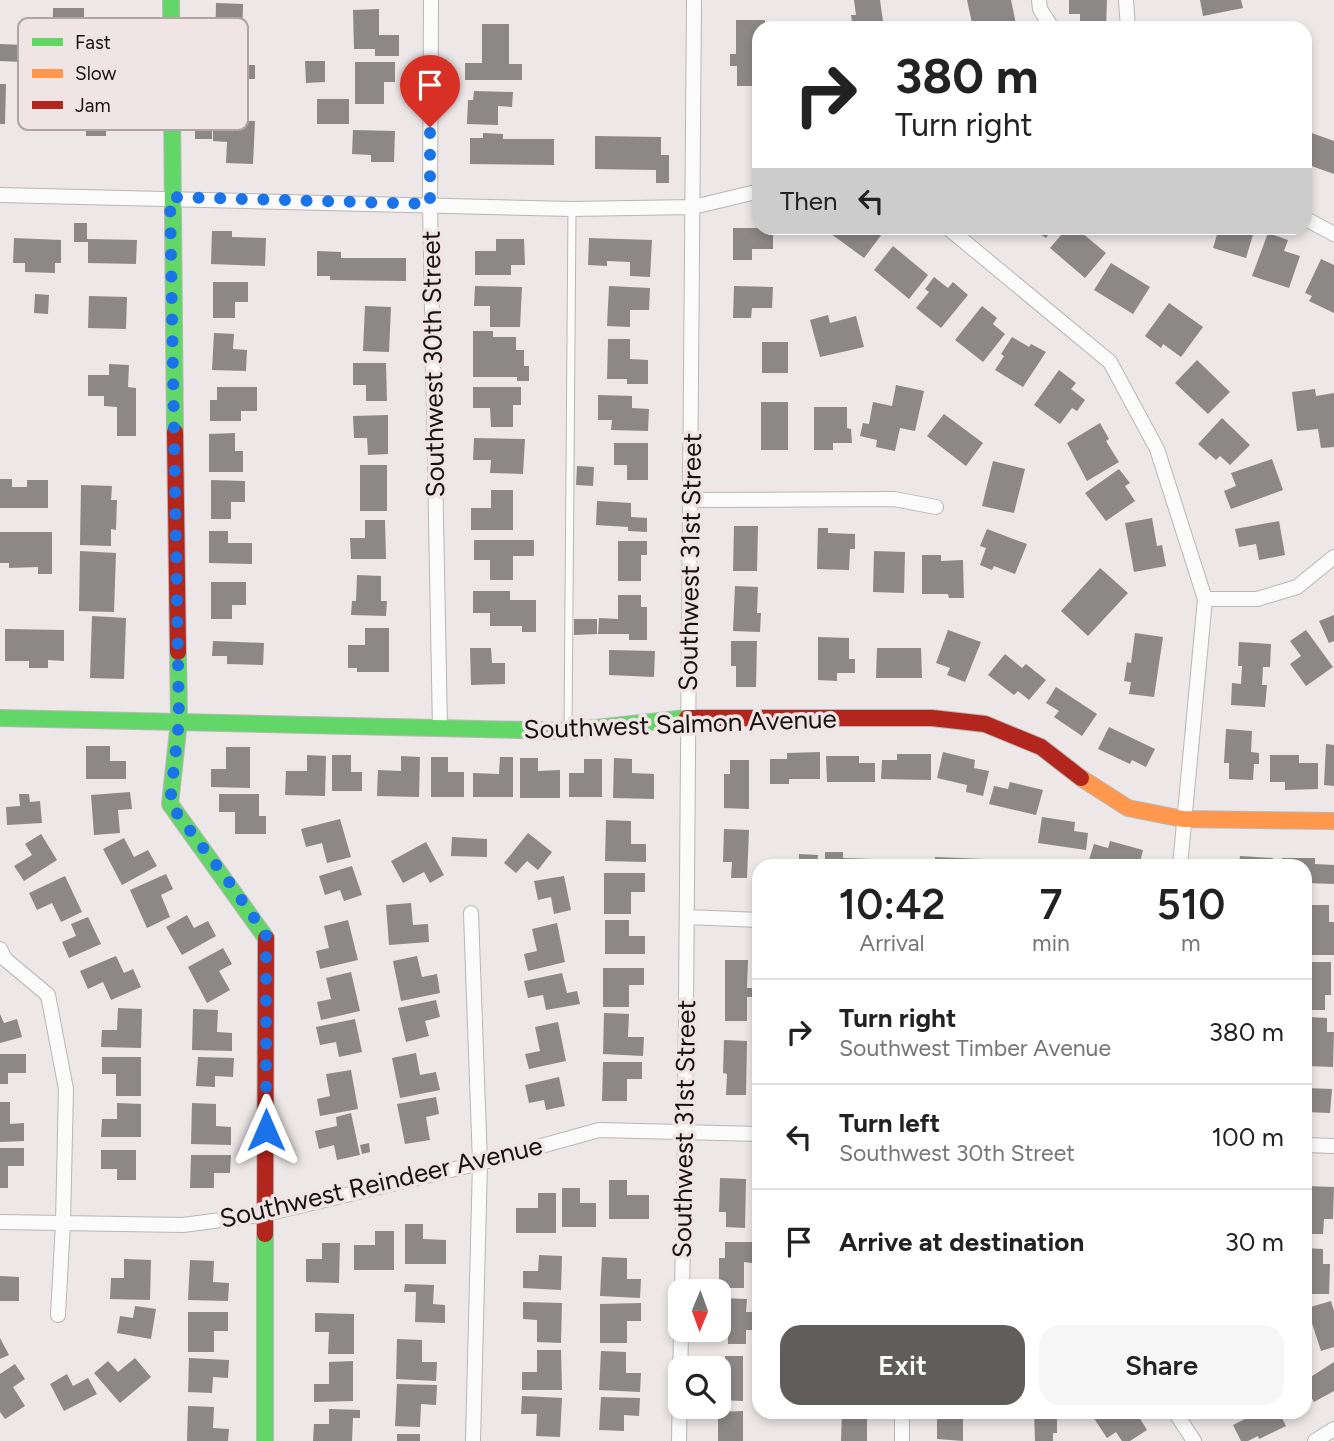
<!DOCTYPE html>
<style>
body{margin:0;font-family:Figtree,sans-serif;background:#f6f6f6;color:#222;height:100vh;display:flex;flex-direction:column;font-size:26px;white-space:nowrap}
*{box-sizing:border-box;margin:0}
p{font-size:23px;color:#767676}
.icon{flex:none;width:38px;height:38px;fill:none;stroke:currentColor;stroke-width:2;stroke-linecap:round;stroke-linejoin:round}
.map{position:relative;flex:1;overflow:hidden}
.details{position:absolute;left:752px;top:859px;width:560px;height:560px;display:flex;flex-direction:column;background:#fff;border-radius:21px;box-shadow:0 4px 10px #0003}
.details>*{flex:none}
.hud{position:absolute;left:752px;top:21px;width:560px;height:214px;border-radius:21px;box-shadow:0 4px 10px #0003;background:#fff;color:#222;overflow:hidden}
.needle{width:46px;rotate:181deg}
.fabs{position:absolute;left:668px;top:1279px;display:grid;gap:14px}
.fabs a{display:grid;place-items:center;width:63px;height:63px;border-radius:14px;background:#fff;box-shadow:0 4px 10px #0003;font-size:35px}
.pin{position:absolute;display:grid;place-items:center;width:60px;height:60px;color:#fff;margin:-72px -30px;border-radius:50% 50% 50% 0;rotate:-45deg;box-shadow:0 0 7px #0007}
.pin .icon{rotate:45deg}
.me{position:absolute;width:77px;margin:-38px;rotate:0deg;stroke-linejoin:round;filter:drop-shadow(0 0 5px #0008)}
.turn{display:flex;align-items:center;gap:24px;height:147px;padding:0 28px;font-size:32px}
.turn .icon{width:91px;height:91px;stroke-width:2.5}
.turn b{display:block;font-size:49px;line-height:60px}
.then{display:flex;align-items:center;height:66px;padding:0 28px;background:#0003;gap:14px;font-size:26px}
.eta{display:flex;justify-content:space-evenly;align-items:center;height:119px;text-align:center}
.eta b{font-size:42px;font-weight:600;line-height:49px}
.primary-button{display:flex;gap:14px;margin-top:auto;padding:14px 28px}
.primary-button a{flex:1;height:80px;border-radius:21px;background:#625d5d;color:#fff;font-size:28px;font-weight:600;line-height:80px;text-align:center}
.primary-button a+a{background:#f6f6f6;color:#222}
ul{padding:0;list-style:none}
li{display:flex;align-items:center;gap:21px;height:105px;padding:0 28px;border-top:2px solid #e0e0e0}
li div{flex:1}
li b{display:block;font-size:26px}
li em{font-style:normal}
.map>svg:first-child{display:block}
</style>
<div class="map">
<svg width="1334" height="1441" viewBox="0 0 1334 1441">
<rect width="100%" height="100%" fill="#ede7e7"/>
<!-- building -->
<path fill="#8c8888" d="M854 0H880L884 28H853L851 15H856Z
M967 0H1011L1016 24 996 28H978L977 22 972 23Z
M1069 0H1107L1106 28H1080V14H1069Z
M1200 0H1241L1243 8 1203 16Z
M216 3 243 4 242 42H236L235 53H215Z
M53 8H84V56L74 55V62H52Z
M379 9V35H399V56H375V49H354L353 10Z
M736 20H765V28H760V86H737V66H730V54H736Z
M482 24H509V64H522V80H465V63H482Z
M0 44 22 45V62L0 61Z
M305 61H325V82L306 83Z
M355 62H395V82H384V104H355Z
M214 65H255V79H249V107H228V81H214Z
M0 84H6L5 124H0Z
M474 91 513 92 512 107 498 106V125L467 124 468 100H473Z
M67 94H81V102H106V136H86V129H74V125H42V101L67 102Z
M317 99H349V124H317Z
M213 120 255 121 253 164 226 163 227 142 213 141Z
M195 123H212V139H195Z
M353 130 395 131 394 162H371V155L352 154Z
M1306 131 1334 141V174L1306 164Z
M483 133 503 134V139H554V165L470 164V138H483Z
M595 136 661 137V155H669V183H656V170L595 169Z
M74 223H87V239L137 240 136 264 88 263V242H74Z
M733 228H773V249H752V260H733Z
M830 228H873L882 234 864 258 827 231Z
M1031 228H1053L1046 238Z
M1067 228H1076L1106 253 1085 278 1050 248Z
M1219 228H1255L1246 258 1213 248Z
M212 231H232V237L266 238 265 266 211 264Z
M1268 233 1288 240 1284 251 1300 256 1289 288 1252 276Z
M14 238 61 240V263H55V273L25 272V263H13Z
M589 238 652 240 650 277 630 276V262L607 261V266L588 265Z
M496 239H524L525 265H511V275H475V251H496Z
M893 246 928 275 909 299 874 270Z
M317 251 341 252V258H406V281L330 280V276H317Z
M1321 259 1334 265V313L1309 301 1312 296 1305 293Z
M1111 263 1150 287 1133 314 1094 290Z
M934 277 948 288 953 282 968 295 941 328 916 308 929 292 925 289Z
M213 282H248V302H235V318H213Z
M475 286 522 287 520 327H490V306H474Z
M609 286 650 288 649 310H630V327L607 326Z
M734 286 773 287 772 308H752L751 318H733Z
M35 294 49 295 48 314 34 313Z
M89 296 127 297 126 329 88 328Z
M1169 303 1203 327 1181 357 1163 344 1161 348 1145 336Z
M365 306 391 307 389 352 363 351Z
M982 306 997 318 993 324 1005 334 983 362 955 340Z
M828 315 830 323 856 316 864 347 820 357 810 320Z
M473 331H493V337H516V350H524V366H529V381H517V377H473Z
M214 333 234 334 233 349 247 350 246 371 212 370Z
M1012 337 1029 347 1031 344 1046 352 1023 387 995 370 1004 356 1001 354Z
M608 339H630V359L648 360V384H627V379H607Z
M762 342H788V373H762Z
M1197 360 1230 392 1208 414 1175 383Z
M353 363H386L387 401H366V385H353Z
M109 364 129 365 128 387 136 388V436H117V407L104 406V396H88V375H109Z
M1059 370 1076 383 1071 389 1085 400 1077 411 1072 408 1060 424 1034 405Z
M896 385 924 391 915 431 900 428 895 451 876 447 877 440 860 436 863 423 869 424 873 402 892 406Z
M217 387H257V411H241V421H210V400H217Z
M473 387H521V405H513V427H491L490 408H473Z
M1315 389 1316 396 1334 393V447L1321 448 1318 429 1297 431 1292 392Z
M598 395 632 396V408L649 409 648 431 611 430 612 420H598Z
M761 402H788V450H761Z
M814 407H847V428L851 429 852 443H833V450H814Z
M944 414 983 443 966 466 927 436Z
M388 415V454L368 455 367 438H354L353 416Z
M1222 418 1250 445 1230 465 1220 456 1216 460 1198 444Z
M1100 423 1109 439 1106 441 1119 462 1087 481 1067 443Z
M235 433V451H243V472H209V434Z
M474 438 525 439 523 474 490 473 491 460H473Z
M614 443H648V480H627V465H614Z
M1272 459 1283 490 1231 509 1224 491 1236 486 1231 473Z
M993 461 1025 469 1014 513 982 506Z
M360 465H387V511H360Z
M577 466 594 467 593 486 576 485Z
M1119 469 1130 483 1125 486 1135 501 1106 521 1085 493Z
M0 479H12V487H27V480H48V508H0Z
M211 480 245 481V502H231V519H211Z
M81 485 112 486 111 500H117L116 530 111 529V546L80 545Z
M491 490H513V530H471V508H491Z
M597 501 631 503V517L647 518V532L628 531V527L596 525Z
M1152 518 1157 546 1162 545 1166 566 1134 572 1125 523Z
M365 520H385L386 559H351L350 538H365Z
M1279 521 1285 555 1259 560 1256 544 1239 547 1235 529Z
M734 526H758L757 571H733Z
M818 528H828V533L855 534V549H850L849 570 817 569Z
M987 529 1027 544 1015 574 994 566 992 570 980 565 986 548 980 546Z
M209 531H228V543H252V564L209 563Z
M0 532H52V574H38V567L9 568V563H0Z
M474 540H534V556H513V580H490V560H474Z
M618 541H647V555H641V581H618Z
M80 551 116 553 114 612 79 611Z
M874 551 905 552 904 593 873 592Z
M922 555H941V561L963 560 964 598H949L948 594H922Z
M1100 568 1128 593 1088 636 1061 611Z
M357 575 381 576V601H387L386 616 351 615 352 601H356Z
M211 582H246V605H232V619H211Z
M735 586 758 587 757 613H761L760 632 733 631Z
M473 591H510V600H536V632H522V626H490V613H473Z
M618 595H641V607H647V640H629V634H598L599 618 618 619Z
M1334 615V641L1329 643 1319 621Z
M92 616 126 618 124 679 90 678Z
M574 619H597V634L574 635Z
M365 628H389V672H357V668H348V645H365Z
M5 629 64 630V661L48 660V668H29V661H5Z
M948 630 981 642 965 682 947 675 950 668 936 663Z
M1306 630 1333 667 1306 686 1290 664 1301 656 1290 641Z
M1135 633 1163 637 1154 697 1129 694 1131 682 1124 681 1127 662 1131 663Z
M818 637 849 638V659H855V673H837V681L818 680Z
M213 641 264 643 263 665 227 664V656H212Z
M731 641H757L756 687H736V666H731Z
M1239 642 1271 644 1270 667H1263L1262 685H1267L1265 707 1231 705 1232 683 1241 684 1242 666H1238Z
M470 648H491L492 663H505V684L471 685Z
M877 648H921L922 678H876Z
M609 650 655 651 654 677 609 675Z
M1005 654 1022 668 1026 664 1046 680 1029 700 1018 691 1014 695 988 675Z
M1056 687 1097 714 1082 736 1054 717 1059 711 1046 703Z
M1109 727 1155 749 1146 767 1132 760 1130 764 1098 749Z
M1226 729 1252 731 1251 752 1259 753V764H1254L1253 780 1229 779V763H1224Z
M1326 744 1334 745V786L1324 785Z
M86 746H110V761H126V779H86Z
M226 747H250V788L211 787V769H226Z
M820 752V779H789V784H770V759H787V753Z
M943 752 975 760 974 768 989 771 983 796 966 792 967 785 937 778Z
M897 754H931V780L881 779 882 760H897Z
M307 755 326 756 325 796 285 795 286 771H307Z
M332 755H351V772H362V791H332Z
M1270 755H1299V763H1318V789L1285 790V782H1270Z
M401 756 420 757 419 797 377 796 378 770 401 771Z
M826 756H859V763H875V782H827Z
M431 757H448V772H464V797H431Z
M500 757H513V797H473V773L499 774Z
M520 758H538V771L560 770V798H520Z
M614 758 632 759V773L654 774V799L613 798Z
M584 759H602V797H569V773H584Z
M730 760H749V809L724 808V774H730Z
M1010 782 1043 790 1036 815 989 804 994 786 1008 789Z
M130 792 132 809 118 810 120 833 94 835 91 795Z
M19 794H29L30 802 40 801 42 823 7 825 6 807 20 806Z
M219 794H259V816H266V834H235V812H219Z
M1042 817 1075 822 1074 831 1088 833 1086 850 1038 843Z
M340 819 351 857 327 863 322 843 306 847 301 829Z
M606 820 631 821V844H646V862L605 861Z
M724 829 749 830 747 878H731L732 862H723Z
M528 833 552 852 538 870 527 861 516 873 504 863Z
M41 834 57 860 24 881 14 866 32 855 25 844Z
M452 837 487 839V857L451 856Z
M124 838 134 857 148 850 157 866 122 885 103 849Z
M1110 841 1143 850 1139 866H1087L1094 844 1108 848Z
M426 842 444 875 430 883 424 872 403 883 391 861Z
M825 852H843V858L873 859V866H825Z
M799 854 818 855 817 866H769V861L799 862Z
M1240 856 1273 858 1272 866H1224V863H1239Z
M935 857 985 859V866H935Z
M1282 858H1315V864L1334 865V884L1306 883V866H1282Z
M879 863H929V866H879Z
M352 866 362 895 344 901 340 890 325 895 319 876Z
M604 873H645V892H631V914H604Z
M166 874 173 889 161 895 170 917 147 928 130 890Z
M65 876 82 912 61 922 52 903 37 910 29 893Z
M564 876 571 910 554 914 551 897 538 900 534 881Z
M411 903 413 925 428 924 429 942 389 945 386 905Z
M1306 905H1329V922H1334V955H1309L1310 924H1306Z
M187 915 194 928 208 921 216 936 182 955 166 927Z
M88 917 101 944 69 958 62 942 76 936 71 924Z
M348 920 358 960 320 969 316 951 329 948 324 926Z
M605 920H629V936H645V954H605Z
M557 923 565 962 528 971 524 954 537 951 532 929Z
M223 948 232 964 219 971 230 990 207 1003 188 967Z
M116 956 124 973 133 969 141 987 111 1000 103 982 88 989 80 971Z
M417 956 422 977 437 974 440 993 401 1001 393 961Z
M725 960H748L747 988H755V997H747V1021H725Z
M1306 962H1331V995H1325V1010H1306Z
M603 968H644V985H629V1007H603Z
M351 972 360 1011 321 1020 317 1002 331 999 326 978Z
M562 973 567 993 577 991 580 1004 546 1010 543 995 528 998 524 981Z
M436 1000 440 1017 425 1021 429 1036 406 1042 398 1008Z
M118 1008 142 1009 141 1048 101 1047 102 1030H117Z
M193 1009 218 1010 217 1032 232 1033V1051L192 1050Z
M604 1013 629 1014 628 1037H644L643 1056 603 1054Z
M0 1014 4 1023 17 1019 22 1037 0 1043Z
M1309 1017 1327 1018V1032H1334L1333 1067 1307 1066Z
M355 1019 362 1052 339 1057 336 1042 320 1045 316 1027Z
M558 1022 566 1061 529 1069 525 1054 540 1051 535 1027Z
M724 1040 747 1041 746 1095H726L727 1074 723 1073Z
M416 1053 420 1075 436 1072 440 1090 400 1098 392 1058Z
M0 1054H26V1073H8V1084H0Z
M102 1057H141V1096H116V1074H102Z
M198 1057 234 1058 233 1077 215 1076V1087L196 1086Z
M603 1062H642V1079H627V1101H602Z
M351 1070 358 1109 320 1116 317 1099 330 1096 326 1074Z
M559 1077 565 1106 546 1110 544 1100 529 1103 525 1085Z
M1306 1088 1332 1089 1330 1113 1306 1112Z
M436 1097 439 1114 426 1117 430 1140 405 1144 397 1104Z
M0 1102H10V1124L24 1123V1141L0 1142Z
M117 1103 141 1104V1137H101L102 1119H117Z
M192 1103 216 1104V1126L231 1127V1145L191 1144Z
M351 1113 360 1155 337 1160 334 1145 319 1149 315 1131 337 1126 336 1117Z
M369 1143 370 1152 362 1154 360 1145Z
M0 1148H24V1166H8V1188H0Z
M101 1150H136V1180H117V1169H101Z
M191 1155H231L230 1173H214V1188H190Z
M720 1178 746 1179 745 1228 726 1227V1212H719Z
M609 1180H627V1195H649V1219H609Z
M1306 1186 1334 1187 1333 1219H1324L1323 1234H1306Z
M562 1188H580V1203H596V1227H562Z
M538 1193H556V1233H516V1208H538Z
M405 1224H423V1239L446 1240V1264H405Z
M375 1231H394V1270H354V1245H375Z
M725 1242H753L752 1263 744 1262V1288H719V1258H725Z
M322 1243H340L339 1283 306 1282V1259H322Z
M1306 1248 1323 1249V1264H1330L1329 1294H1306Z
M539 1255 562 1256 561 1290 523 1288V1271H538Z
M602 1257 627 1258V1279H641L640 1298 600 1296Z
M124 1259 151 1260 150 1300 110 1299 111 1278H124Z
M190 1260 214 1261 213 1282 229 1283 228 1301 188 1300Z
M0 1276 19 1277V1301H0Z
M405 1284 434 1285 433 1304 445 1305V1323L415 1322 416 1292H404Z
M722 1298 747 1299 746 1312H755L754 1330H746V1344H728V1328H721Z
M1331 1301 1334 1311V1347L1321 1351 1307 1308Z
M523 1302 562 1303 561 1343 537 1342V1320L523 1319Z
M641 1303V1321H627V1343H600V1304Z
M135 1306 156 1309 151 1339 117 1333 120 1316 133 1318Z
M188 1312H228V1331H214V1352H188Z
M315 1313 354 1314V1354H328L329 1332H315Z
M0 1338 9 1355 0 1359Z
M397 1339 422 1340V1362H437L436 1381 396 1379Z
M537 1350H561L562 1390H522V1372H537Z
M601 1351 626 1352V1373H641L640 1392 599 1390Z
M725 1356H743V1401L719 1400V1369H725Z
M135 1358 151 1377 120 1403 94 1373 108 1361 118 1372Z
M189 1358 229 1360 228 1378 213 1377 212 1393 188 1392Z
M353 1361V1401L314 1402V1384H329V1362Z
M1334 1362V1391L1314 1402 1306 1388V1380Z
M15 1364 25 1379 13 1387 25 1406 5 1419 0 1412V1374Z
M67 1374 73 1386 88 1378 97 1394 64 1411 50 1384Z
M397 1384 437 1385 436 1405 421 1404 420 1427 395 1426Z
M522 1396 562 1398 560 1437 536 1436 537 1414H521Z
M601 1397 640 1398 639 1416 624 1415V1431L599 1430Z
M188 1406 214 1407 213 1428 229 1429 228 1441H187Z
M329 1409 360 1410V1418H353L352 1441H313L314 1424H329Z
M743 1411V1441H718V1412Z
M842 1412H867V1441H841Z
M937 1412H963V1441L937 1439Z
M1034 1412H1057V1433H1053V1441H1035Z
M1100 1412H1136L1147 1430 1130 1441H1122L1116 1432 1107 1438 1093 1417Z
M1259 1412H1279L1286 1426 1259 1439 1258 1436 1248 1441H1241L1233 1425Z
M397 1434H420V1441H397Z"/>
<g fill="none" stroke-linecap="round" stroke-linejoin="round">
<!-- lane casing -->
<g stroke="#bab6b6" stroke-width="9">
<path id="lane" d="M568 730 572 209"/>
</g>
<!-- street casing -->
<g stroke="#bab6b6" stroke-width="16">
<path id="street" d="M431 0 430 204 440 729
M1039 0 1040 9 1052 28
M1126 0 1128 28
M0 195 572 209 693 207 760 191
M1306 219 1334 234
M948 228 1110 362 1157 449 1205 599 1180 866
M690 500 894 499 936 507
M1205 599H1257L1297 587 1334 557
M471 913 480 1163 473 1441
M687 917 760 920
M0 949 5 959 48 995 66 1089 63 1223 58 1315
M1306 1145 1334 1146
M0 1222 183 1225 266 1214 480 1163 599 1130 760 1134
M682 1292 685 1133 694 0
M1175 1412 1194 1441
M679 1441 681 1330
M902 1441V1412
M1315 1441 1334 1429"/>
</g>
<!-- fast casing -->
<g stroke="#bab6b6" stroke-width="18">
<path id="fast" d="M171 0 175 432
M178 652 179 721 170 804 266 938
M0 718 568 731 687 718
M265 1441V1234"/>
</g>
<!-- slow casing -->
<g stroke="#bab6b6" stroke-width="18">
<path id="slow" d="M1081 778 1128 808 1183 819 1334 821"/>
</g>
<!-- jam casing -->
<g stroke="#bab6b6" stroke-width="18">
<path id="jam" d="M175 432 178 652
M687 718H932L985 724 1041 747 1081 778
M265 1234 266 938"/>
</g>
<!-- lane -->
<use href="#lane" stroke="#fcfbfb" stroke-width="7"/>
<!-- street -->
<use href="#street" stroke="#fcfbfb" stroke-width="14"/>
<!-- fast -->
<use href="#fast" stroke="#63d668" stroke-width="16"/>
<!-- slow -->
<use href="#slow" stroke="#ff974d" stroke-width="16"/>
<!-- jam -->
<use href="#jam" stroke="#b3261e" stroke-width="16"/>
</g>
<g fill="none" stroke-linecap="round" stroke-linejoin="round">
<!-- route -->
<path stroke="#1a73e8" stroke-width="12" stroke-dasharray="0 21.6" d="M266 1130V935L229 882 170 804 179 721 170 197 430 204V127"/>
</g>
<g text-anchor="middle" stroke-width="7" stroke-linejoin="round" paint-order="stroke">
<!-- street labels -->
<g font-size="26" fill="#171313" stroke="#f0e4e4">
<text transform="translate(433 364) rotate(-91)" y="9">Southwest 30th Street</text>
<text transform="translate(690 562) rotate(-89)" y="9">Southwest 31st Street</text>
<text transform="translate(680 724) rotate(-2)" y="9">Southwest Salmon Avenue</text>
<text transform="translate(684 1129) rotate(-89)" y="9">Southwest 31st Street</text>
<text transform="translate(381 1182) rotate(-13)" y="9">Southwest Reindeer Avenue</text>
</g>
</g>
<!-- legend -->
<rect x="18" y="18" width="230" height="112" rx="10" fill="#f0e4e4" stroke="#afa5a5" stroke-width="2"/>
<rect x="32" y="38" width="31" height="8" fill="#63d668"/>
<rect x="32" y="69" width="31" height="9" fill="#ff974d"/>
<rect x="32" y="101" width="31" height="8" fill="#b3261e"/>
<g font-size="19" fill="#171313">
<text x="75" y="49">Fast</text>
<text x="75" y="80">Slow</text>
<text x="75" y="112">Jam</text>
</g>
</svg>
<div class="fabs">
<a><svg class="needle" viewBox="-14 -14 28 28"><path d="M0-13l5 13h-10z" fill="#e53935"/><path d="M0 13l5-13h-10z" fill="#767676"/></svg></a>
<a><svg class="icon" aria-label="search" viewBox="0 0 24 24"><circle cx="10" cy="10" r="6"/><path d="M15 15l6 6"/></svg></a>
</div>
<div class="pin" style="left:430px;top:127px;background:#d93025"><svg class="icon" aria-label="arrive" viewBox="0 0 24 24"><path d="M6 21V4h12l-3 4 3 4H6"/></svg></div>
<svg class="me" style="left:266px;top:1130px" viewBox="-20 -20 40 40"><path d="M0-17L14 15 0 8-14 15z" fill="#1a73e8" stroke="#fff" stroke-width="4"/></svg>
<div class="hud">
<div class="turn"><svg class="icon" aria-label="right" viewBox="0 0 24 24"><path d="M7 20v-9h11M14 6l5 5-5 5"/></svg><div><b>380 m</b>Turn right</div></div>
<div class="then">Then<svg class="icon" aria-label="left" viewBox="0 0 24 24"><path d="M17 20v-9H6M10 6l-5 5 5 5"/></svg></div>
</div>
<section class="details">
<div class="eta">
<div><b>10:42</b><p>Arrival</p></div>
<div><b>7</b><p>min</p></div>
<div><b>510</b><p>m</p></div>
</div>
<ul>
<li><svg class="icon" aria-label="right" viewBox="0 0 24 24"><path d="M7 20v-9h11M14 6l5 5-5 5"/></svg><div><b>Turn right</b><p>Southwest Timber Avenue</p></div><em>380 m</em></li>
<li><svg class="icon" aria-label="left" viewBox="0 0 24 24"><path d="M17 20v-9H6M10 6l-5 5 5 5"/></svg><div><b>Turn left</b><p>Southwest 30th Street</p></div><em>100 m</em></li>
<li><svg class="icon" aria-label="arrive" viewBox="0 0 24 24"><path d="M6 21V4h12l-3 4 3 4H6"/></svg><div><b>Arrive at destination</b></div><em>30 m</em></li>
</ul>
<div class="primary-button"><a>Exit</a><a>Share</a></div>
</section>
</div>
